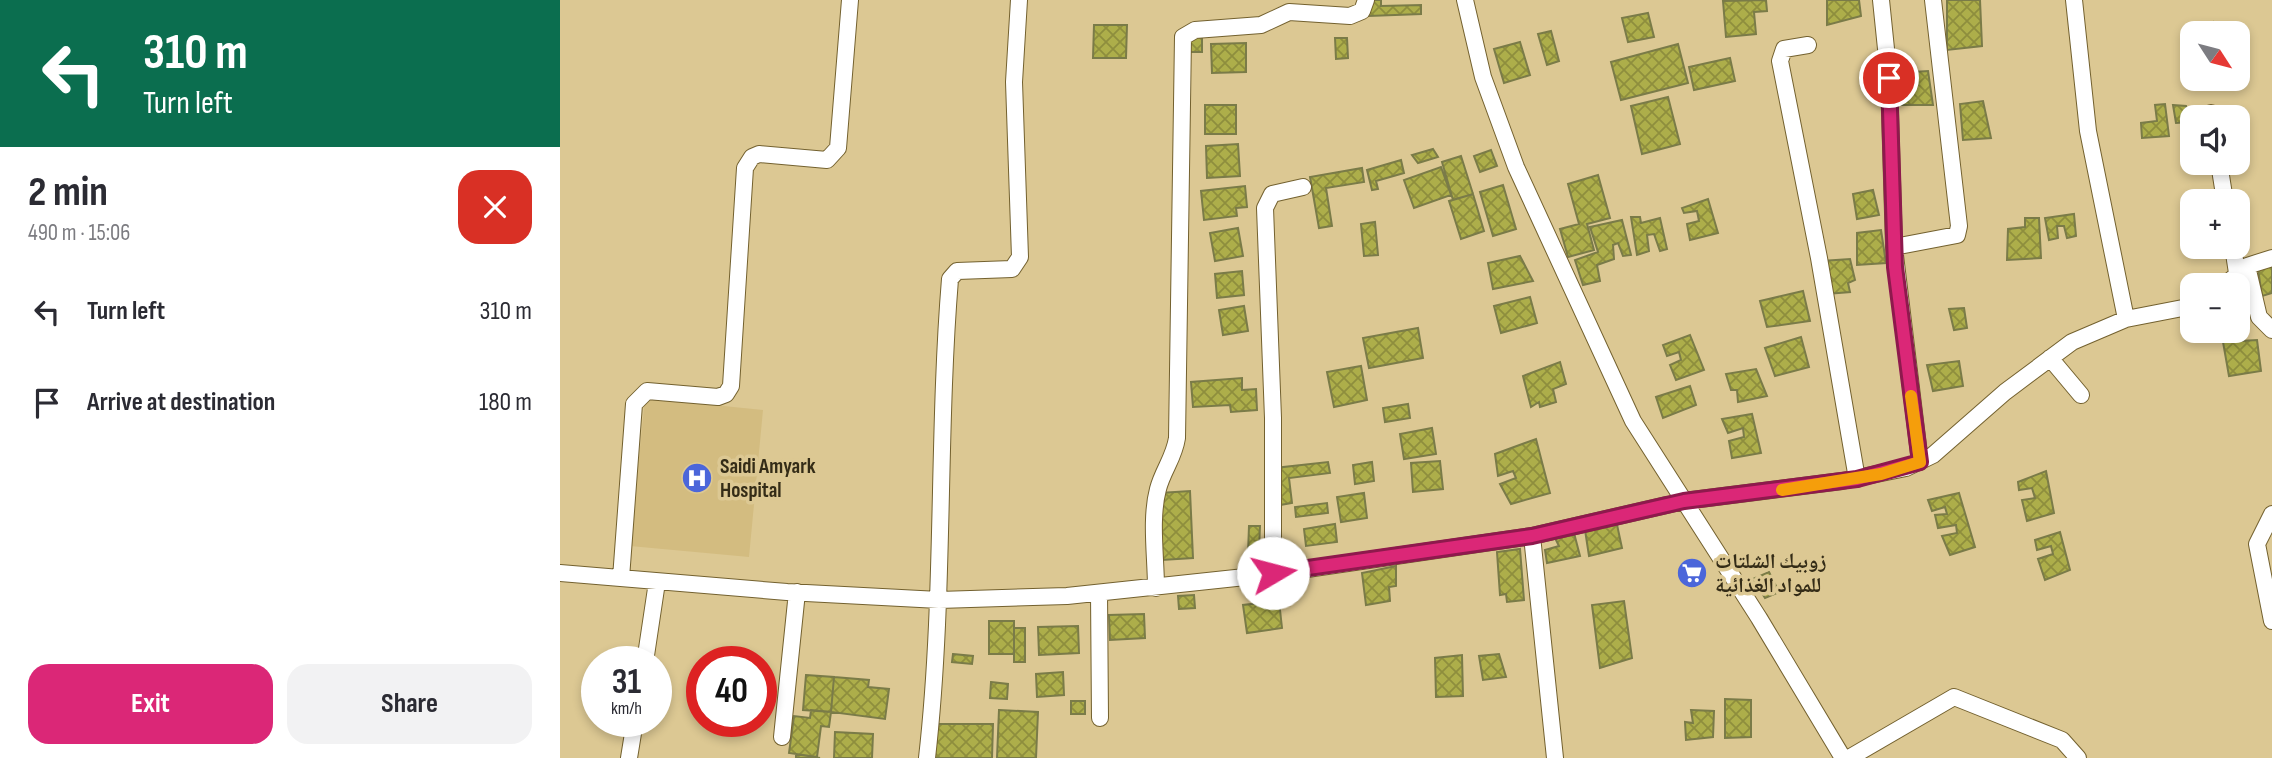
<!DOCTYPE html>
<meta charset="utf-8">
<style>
body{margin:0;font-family:"Sofia Sans Condensed","Noto Naskh Arabic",sans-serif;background:#f2f2f3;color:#2b2b33;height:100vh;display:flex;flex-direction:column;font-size:26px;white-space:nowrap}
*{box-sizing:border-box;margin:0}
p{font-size:23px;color:#7c7c81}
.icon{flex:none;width:38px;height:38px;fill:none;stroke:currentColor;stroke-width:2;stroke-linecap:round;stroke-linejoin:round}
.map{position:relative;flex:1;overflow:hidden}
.drawer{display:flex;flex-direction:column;background:#fff;width:560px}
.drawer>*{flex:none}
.banner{background:#0b6e4f;color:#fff;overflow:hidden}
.needle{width:46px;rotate:126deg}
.controls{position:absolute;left:1620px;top:21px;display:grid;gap:14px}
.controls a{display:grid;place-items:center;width:70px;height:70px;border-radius:14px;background:#fff;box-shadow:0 4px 10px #0003;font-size:35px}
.speed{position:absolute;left:21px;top:646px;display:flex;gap:14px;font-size:35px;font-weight:700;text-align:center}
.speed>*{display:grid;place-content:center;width:91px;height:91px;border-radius:50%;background:#fff;box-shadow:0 4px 10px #0003;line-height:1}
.speed small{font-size:18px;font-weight:400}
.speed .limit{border:10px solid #d22;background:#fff;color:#111}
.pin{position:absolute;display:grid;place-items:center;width:60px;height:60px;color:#fff;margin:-30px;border:4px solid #fff;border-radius:50%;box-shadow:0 2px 7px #0007}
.me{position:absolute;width:77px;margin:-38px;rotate:82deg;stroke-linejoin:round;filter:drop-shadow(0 0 5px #0008)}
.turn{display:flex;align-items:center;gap:24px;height:147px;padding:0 28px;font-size:32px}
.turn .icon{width:91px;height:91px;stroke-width:2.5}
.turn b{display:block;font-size:49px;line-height:60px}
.round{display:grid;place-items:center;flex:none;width:74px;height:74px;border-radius:21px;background:#f2f2f3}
.summary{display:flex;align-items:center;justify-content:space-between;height:119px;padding:0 28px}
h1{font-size:42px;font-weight:700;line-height:52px}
.action{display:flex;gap:14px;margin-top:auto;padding:14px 28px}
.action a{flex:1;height:80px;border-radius:21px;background:#db2777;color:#fff;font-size:28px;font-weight:700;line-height:80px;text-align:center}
.action a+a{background:#f2f2f3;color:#2b2b33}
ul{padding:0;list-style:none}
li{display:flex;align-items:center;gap:21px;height:91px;padding:0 28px}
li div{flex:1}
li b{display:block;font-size:26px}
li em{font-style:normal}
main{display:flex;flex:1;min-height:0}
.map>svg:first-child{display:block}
</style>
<main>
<section class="drawer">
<div class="banner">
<div class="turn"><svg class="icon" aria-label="left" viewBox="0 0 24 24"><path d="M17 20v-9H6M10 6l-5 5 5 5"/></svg><div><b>310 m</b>Turn left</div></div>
</div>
<div class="summary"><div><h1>2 min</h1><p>490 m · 15:06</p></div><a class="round" style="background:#d93025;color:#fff"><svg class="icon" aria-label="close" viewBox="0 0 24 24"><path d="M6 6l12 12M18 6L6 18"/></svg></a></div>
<ul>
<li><svg class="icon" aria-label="left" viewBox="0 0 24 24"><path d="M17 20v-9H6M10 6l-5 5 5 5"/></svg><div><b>Turn left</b></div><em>310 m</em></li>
<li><svg class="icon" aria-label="arrive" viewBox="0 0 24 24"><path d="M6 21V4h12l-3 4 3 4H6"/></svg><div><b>Arrive at destination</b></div><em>180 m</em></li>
</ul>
<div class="action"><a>Exit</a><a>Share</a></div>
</section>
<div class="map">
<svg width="1712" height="758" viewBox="0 0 1712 758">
<defs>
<pattern id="building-cross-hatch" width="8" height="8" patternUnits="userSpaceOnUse" patternTransform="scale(1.75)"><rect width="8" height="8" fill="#adae4a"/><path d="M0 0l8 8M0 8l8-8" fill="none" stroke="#8e8e3d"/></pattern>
</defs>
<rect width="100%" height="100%" fill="#dcc893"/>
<!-- built -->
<path fill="#d3bc80" d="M85 398 203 410 189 557 70 546Z"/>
<!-- building -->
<path fill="url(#building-cross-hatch)" stroke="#7a7b48" stroke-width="2" d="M808 0H821V6L861 5V14L809 16Z
M1206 0 1207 11 1194 12 1196 34 1166 37 1163 1Z
M1267 0H1299L1301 16 1267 25Z
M1387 0H1420L1422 46 1387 50Z
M1088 13 1094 37 1068 42 1062 18Z
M1653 22 1654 27 1659 26 1660 33H1633L1632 43 1631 27Z
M534 25H567L566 58H533Z
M991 31 999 61 987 65 978 34Z
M642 35V52H629V40Z
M775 38H787L788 58 776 59Z
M960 42 970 75 944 83 934 49Z
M686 43V72L652 73 651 44Z
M1118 44 1128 83 1061 100 1051 62Z
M1170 58 1175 81 1134 90 1129 67Z
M1368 71 1373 105H1341L1338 73Z
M1108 97 1120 144 1082 154 1071 106Z
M1423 101 1431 138 1403 140 1400 104Z
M1605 104 1609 136 1582 138 1581 123 1597 121 1595 105Z
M645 105H676V134H645Z
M1613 105 1626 106 1629 122 1616 123Z
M678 144 680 176 647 178 646 146Z
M873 149 878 157 858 163 852 155Z
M931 150 937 166 920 172 914 156Z
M901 156 913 194 893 200 882 162Z
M841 160 844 173 816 181 818 189 812 190 807 170Z
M881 167 891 195 854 208 844 180Z
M802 168 804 182 766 188 772 226 759 228 750 177Z
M1038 175 1050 218 1027 224 1034 250 1008 257 1000 229 1019 224 1008 184Z
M943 185 956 229 933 236 920 192Z
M685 186 687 207 676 208 677 216 644 220 641 191Z
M1313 190 1319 215 1297 219 1293 194Z
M913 194 924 231 901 239 889 201Z
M1148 199 1158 233 1130 240 1127 224 1139 221 1137 211 1124 213 1122 208Z
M1514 214 1516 236 1507 238 1504 226H1497L1498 238 1489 240 1485 218Z
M1071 217H1080L1081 223 1100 218 1107 249 1100 251 1094 234 1087 235 1089 251 1077 255Z
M1465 218H1479L1481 258 1447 260 1448 229 1465 227Z
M1062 220 1071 255 1063 256 1058 243 1053 245 1054 259 1037 265 1040 281 1023 285 1015 260 1038 252 1030 227Z
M815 222 818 255 804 256 801 224Z
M678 228 683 256 655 261 650 233Z
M1321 230 1326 263 1297 265V233Z
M960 256 973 281 933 289 928 263Z
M1290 259 1295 280 1288 283 1290 292 1267 294 1262 261Z
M1712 265V293L1702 296 1698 269Z
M682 271 684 295 657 298 655 274Z
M1243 291 1250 321 1207 327 1200 301Z
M970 297 977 323 941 333 934 306Z
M684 306 688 331 663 335 659 310Z
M1404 308 1407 328 1394 330 1389 309Z
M858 328 863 358 809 368 803 338Z
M1130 335 1144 370 1116 380 1110 365 1121 360 1119 352 1107 356 1103 345Z
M1241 337 1249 367 1215 376 1205 348Z
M1697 340 1701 371 1669 376 1663 342Z
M1399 361 1403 386 1373 391 1367 365Z
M1000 362 1006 384 993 389 996 402 980 407 979 402 971 407 963 376Z
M801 366 807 400 774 407 767 372Z
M1196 369 1207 396 1178 402 1177 390H1171L1166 374Z
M682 378V390L696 389 697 410 671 412 670 405 633 407 631 382Z
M1130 386 1136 405 1103 418 1096 397Z
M848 404 850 418 825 422 823 408Z
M1192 414 1201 453 1172 458 1169 441 1184 437 1183 428 1168 433 1162 419Z
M872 428 876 454 844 459 840 434Z
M976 439 990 493 951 504 940 484 956 478 953 471 938 476 935 454Z
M880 461 883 489 853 492 851 463Z
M768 462 770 473 729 478 732 503 720 505 715 468Z
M812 462 814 481 795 484 793 465Z
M1486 471 1494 513 1467 521 1462 500 1475 498 1472 488 1459 490 1458 482Z
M630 491 633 558 602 560 600 493Z
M804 493 807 518 781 522 777 497Z
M1399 493 1415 547 1390 555 1382 536 1397 533 1396 525 1378 528 1375 515 1387 514 1385 507 1372 511 1368 500Z
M767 503 768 513 736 517 735 507Z
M1056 520 1062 548 1029 556 1025 530Z
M775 524 777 542 746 546 744 529Z
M689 526H700L699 551 688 554Z
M1500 532 1510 570 1485 580 1478 559 1493 554 1491 546 1477 550 1475 540Z
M1014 533 1020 556 987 563 985 550 999 546 994 536Z
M960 549 964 600 947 602 946 594 940 595 937 552Z
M836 566V586L829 587 830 601 806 605 802 573Z
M1209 572 1219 592 1205 598 1193 579Z
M634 595 635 608 619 609 618 596Z
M719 601 722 628 687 633 683 605Z
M1064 601 1072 658 1040 668 1032 605Z
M584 614 585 638 550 640 549 615Z
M429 621H454V654H429Z
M518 626 519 653 479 655 478 627Z
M454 628H465V662H454Z
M393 654 413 656 412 664 392 662Z
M939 654 946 677 923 680 919 656Z
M902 655 903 696 876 697 875 658Z
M503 672 504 695 477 697 476 674Z
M246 675 274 677 271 712 243 710Z
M274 677 309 680 308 687 329 689 325 719 271 712Z
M431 682 448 684 447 699 430 698Z
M1165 699 1191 700V737L1165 738Z
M511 701H525V714H511Z
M251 710 271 712 269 727 261 726 257 757 229 753 234 716 250 718Z
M439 710 478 712 476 758H437Z
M1131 710 1154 711 1153 737 1126 740 1125 722 1133 723Z
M374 724H433L432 758H374Z
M275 732 313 734 312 758H274Z
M236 754 260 758H236Z"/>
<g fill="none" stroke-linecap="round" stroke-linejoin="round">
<!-- minor casing -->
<g stroke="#73612f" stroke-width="18">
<path id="minor" d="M905 0 923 77 956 167 1073 421 1199 618 1283 758
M1321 0 1329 78 1334 247
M1514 0 1528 131 1566 319
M1248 45 1224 49 1220 61 1259 258 1297 479
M1651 113V117
M1659 163 1665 201
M1673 247 1677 273
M1687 266 1699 317 1712 330
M1665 285 1687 266 1712 258
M1490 358 1521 395
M1360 462 1334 247 1397 235 1399 226 1373 0
M1712 514 1697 544 1712 621
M972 536 995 758
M0 573 227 592 379 600 507 596 713 574 972 536 1124 501 1282 481 1346 468 1373 455 1445 392 1512 342 1566 319 1633 306
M713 574V418L705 208 712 194 743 187
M61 578 74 404 87 391 158 397 166 394 171 386 185 168 192 157 199 154 267 160 278 148 290 0
M596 588C596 557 590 519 598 489 603 470 614 458 617 438L623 37 635 30 701 25 729 12 790 16 802 11 806 0
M539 593 540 718
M85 662 97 582
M222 737 237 592
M69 758 75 721
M367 758C385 599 377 438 390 279L397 271 452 269 460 257 454 82 459 0
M1289 758 1394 697 1502 740 1518 758"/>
</g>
<!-- minor -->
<use href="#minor" stroke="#fff" stroke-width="16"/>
</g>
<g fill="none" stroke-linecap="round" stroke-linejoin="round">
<!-- route casing -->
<g stroke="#8e194d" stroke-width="18">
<path id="route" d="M713 573 972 536 1124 501 1297 479 1360 462 1335 267 1329 78"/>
</g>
<!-- route -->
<use href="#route" stroke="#db2777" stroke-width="12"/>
<!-- slow -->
<path stroke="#f59e0b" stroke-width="12" d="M1222 490 1321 474 1360 462 1351 396"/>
</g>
<!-- icons -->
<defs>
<g id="hospital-disc" transform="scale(1.575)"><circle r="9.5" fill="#4b66da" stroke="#dcc893"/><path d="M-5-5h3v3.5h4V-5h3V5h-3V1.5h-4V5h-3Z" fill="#fff"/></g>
<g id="supermarket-disc" transform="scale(1.575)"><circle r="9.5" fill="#4b66da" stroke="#dcc893"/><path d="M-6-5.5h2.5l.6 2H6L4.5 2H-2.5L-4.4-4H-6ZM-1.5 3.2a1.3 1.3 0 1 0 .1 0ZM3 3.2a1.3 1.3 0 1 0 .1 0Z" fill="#fff"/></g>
</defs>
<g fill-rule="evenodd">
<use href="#hospital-disc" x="137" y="478"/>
<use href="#supermarket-disc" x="1132" y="573"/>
</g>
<g text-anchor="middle" stroke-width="7" stroke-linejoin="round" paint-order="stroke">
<!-- poi labels -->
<g font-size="21" font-weight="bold" fill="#342c17" stroke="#dcc893" text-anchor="start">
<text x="160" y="473">Saidi Amyark<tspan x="160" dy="24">Hospital</tspan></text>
<text x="1155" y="568">زوبيك الشلتات<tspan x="1155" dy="24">للمواد الغذائية</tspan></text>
</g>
</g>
</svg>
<div class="controls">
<a><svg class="needle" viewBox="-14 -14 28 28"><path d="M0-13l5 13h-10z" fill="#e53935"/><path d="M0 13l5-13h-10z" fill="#7c7c81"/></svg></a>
<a><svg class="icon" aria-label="sound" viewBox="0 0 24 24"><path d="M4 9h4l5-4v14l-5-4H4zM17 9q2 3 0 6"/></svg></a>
<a>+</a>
<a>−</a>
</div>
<div class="speed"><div>31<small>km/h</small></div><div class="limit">40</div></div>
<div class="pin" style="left:1329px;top:78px;background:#d93025"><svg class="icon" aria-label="arrive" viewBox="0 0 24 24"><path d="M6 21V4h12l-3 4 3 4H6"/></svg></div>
<svg class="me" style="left:713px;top:573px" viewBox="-20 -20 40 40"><circle r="19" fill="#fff"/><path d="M0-13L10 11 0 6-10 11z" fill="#db2777"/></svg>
</div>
</main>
